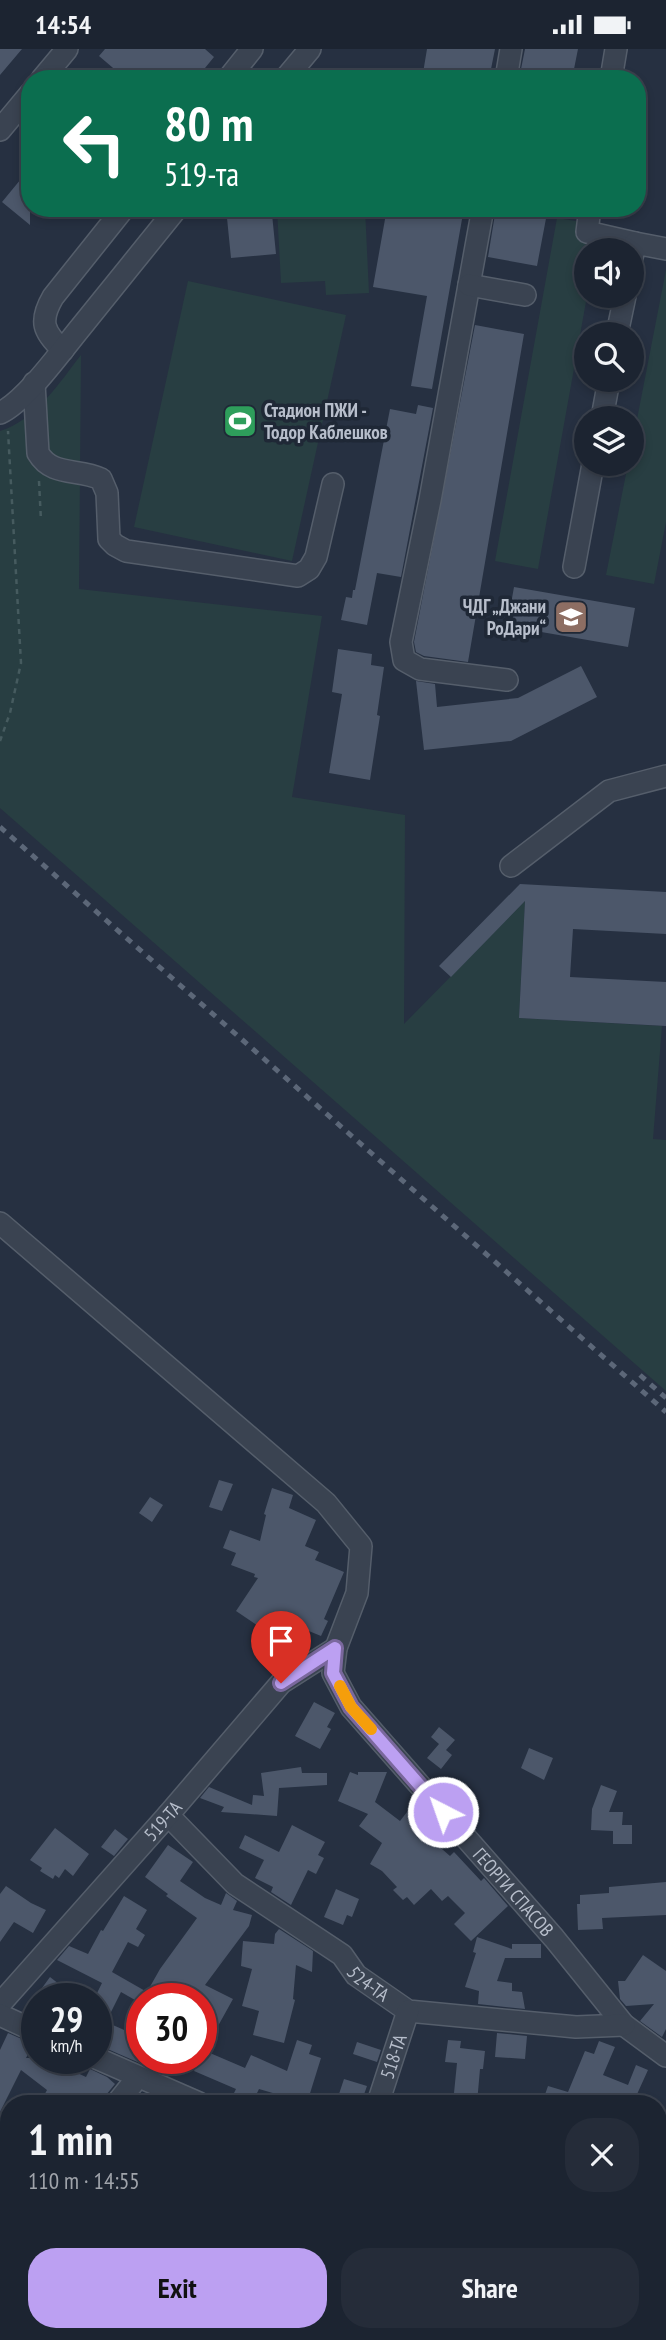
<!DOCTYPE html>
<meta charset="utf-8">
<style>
body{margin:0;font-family:"PT Sans Narrow",sans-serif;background:#252c39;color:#f1f3f6;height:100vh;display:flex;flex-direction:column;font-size:26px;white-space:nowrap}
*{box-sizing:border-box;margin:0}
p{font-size:23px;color:#a0a4ab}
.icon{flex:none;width:38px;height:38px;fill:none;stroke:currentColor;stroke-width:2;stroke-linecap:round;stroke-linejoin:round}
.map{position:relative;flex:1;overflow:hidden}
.sheet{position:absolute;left:0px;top:2046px;width:667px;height:247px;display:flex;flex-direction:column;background:#1c2431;border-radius:28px 28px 0 0;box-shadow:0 4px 10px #0003,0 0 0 2px #3a414d}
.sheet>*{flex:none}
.banner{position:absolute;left:21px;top:21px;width:625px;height:147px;border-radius:28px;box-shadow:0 4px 10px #0003,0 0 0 2px #3a414d;background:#0b6e4f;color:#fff;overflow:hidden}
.tools{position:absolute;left:574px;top:189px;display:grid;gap:14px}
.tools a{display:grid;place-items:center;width:70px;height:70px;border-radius:50%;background:#1c2431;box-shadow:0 4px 10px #0003,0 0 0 2px #3a414d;font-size:35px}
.speed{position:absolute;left:21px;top:1934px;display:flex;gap:14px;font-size:35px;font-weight:700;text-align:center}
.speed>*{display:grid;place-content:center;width:91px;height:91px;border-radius:50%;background:#1c2431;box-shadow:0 4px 10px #0003,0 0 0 2px #3a414d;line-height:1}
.speed small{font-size:18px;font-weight:400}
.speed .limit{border:10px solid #d22;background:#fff;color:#111}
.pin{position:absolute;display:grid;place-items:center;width:60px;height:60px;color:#fff;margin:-72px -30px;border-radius:50% 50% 50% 0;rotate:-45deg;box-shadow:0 0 7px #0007}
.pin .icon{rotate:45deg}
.me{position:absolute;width:77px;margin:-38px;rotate:319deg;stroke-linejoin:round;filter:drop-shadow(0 0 5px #0008)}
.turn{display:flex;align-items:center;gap:24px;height:147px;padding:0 28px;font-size:32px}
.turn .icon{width:91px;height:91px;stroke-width:2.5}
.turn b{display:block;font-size:49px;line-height:60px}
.round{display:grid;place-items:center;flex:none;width:74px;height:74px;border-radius:28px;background:#252c39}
.overview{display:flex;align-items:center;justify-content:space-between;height:119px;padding:0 28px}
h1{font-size:42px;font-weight:700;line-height:52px}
.cta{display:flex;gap:14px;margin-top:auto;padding:14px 28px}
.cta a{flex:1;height:80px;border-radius:28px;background:#bca0f2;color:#111;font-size:28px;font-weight:700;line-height:80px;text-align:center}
.cta a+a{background:#252c39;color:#f1f3f6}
.status{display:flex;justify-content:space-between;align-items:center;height:49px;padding:0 35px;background:#1c2431;direction:ltr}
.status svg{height:19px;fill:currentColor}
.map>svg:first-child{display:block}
</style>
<div class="status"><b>14:54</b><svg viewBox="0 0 49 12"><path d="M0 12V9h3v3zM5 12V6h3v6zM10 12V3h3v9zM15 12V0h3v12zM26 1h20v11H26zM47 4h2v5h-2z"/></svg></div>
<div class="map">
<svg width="666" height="2291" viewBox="0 0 666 2291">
<rect width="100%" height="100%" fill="#263041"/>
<!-- green -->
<path fill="#283e42" d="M277 159H365L369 244 326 246 325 232 281 234Z
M557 169 600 176 595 201H586L587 247 538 520 495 512Z
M666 221V473L654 535 606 526 628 415H632V396Z
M188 232 346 266 292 512 134 478Z
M81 306 79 540 322 567 292 748 405 766 404 975 525 852 519 969 662 977 653 1090 666 1091V1342L0 759V382C36 371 59 334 81 306Z"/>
<!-- building -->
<path fill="#4c576a" d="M0 0H22L0 26Z
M105 0H205L214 8 196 30H126L99 7Z
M427 0H495L489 30H422Z
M525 0H578L572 30H519Z
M30 119V176L2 153Z
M387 159H464L432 340 411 337 427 247 373 238Z
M496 159H548L537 217 488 208Z
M272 165 276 205 231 209 227 169Z
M475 276 524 285 468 613 424 607 416 603 414 593Z
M418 356 433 359 401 528 377 524 367 576 341 571 346 548 352 549 353 541H355L390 360 416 365Z
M514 538 635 559 628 598 507 577Z
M338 600 372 605 371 616 384 618 377 666 380 667 370 731 329 724 342 645 332 643Z
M581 617 597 648 511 692 424 701 416 632 435 635 437 658 518 649Z
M520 835 666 843V885L573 880 570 928 666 933V977L519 969 525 852 451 928 439 917Z
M219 1431 233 1435 222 1462 209 1458Z
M272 1439 293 1446 289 1459 316 1471 305 1497 319 1503 315 1511 344 1523 324 1570 328 1572 321 1587 277 1569 267 1583 236 1562 258 1529 254 1528 255 1525 231 1516 236 1504 223 1499 230 1481 260 1492 266 1466 264 1465Z
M150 1448 163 1456 152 1473 139 1464Z
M314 1653 335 1664 327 1678 331 1680 320 1700 295 1687Z
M439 1678 455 1691 446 1701 452 1706 441 1720 427 1709 439 1695 431 1688Z
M529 1699 553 1709 544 1731 521 1719Z
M301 1718 302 1724H327V1736L279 1739 277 1767 221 1763 224 1758 200 1749 209 1738 252 1756 253 1746 264 1747 261 1724Z
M350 1723 358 1726V1723H387L375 1753 400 1772 407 1763 423 1775 419 1780 450 1807 454 1803 481 1832 484 1829 508 1857 471 1892 454 1875 465 1864 448 1847 442 1852 431 1840 414 1856 407 1848 403 1851 393 1841 397 1838 382 1822 370 1815 382 1794 359 1777 368 1765 338 1752Z
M601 1736 617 1742 609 1763H623L622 1776H632V1795H613V1782L591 1781 592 1760Z
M292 1776 325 1793 318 1806 324 1809 316 1825 308 1821 291 1856 271 1843 273 1838 255 1829 264 1811 239 1799 245 1786 279 1803Z
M55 1779 89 1805 73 1827 65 1820 59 1829 55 1826 53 1830 40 1822 42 1819 30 1811Z
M115 1780 128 1790 114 1807 101 1798Z
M168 1796 193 1813 180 1832 205 1849 221 1856 226 1844 237 1852 233 1861 252 1866 249 1877 205 1936 233 1950 218 1977 201 1973V1950H142V1955L121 1943 106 1973 131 1984 142 1966V2015L96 1995V1946L102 1934 57 1911 69 1897 88 1905 101 1881 103 1882 124 1847 147 1861 136 1880 145 1886 138 1898 128 1893 112 1923 147 1943 160 1920 197 1869 166 1847 168 1845 145 1828Z
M666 1833V1866L602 1869 603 1880 578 1881 577 1855H580V1846L609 1844V1838Z
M6 1837 31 1854 46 1861 33 1884 14 1873 0 1893V1845Z
M336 1840 359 1850 352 1868 347 1866 343 1876 324 1868Z
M279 1880 313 1902 312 1923 296 1916 293 1950 295 1951 284 1994 253 1986 259 1962 242 1957 252 1920 241 1917 243 1892 274 1895 275 1885Z
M477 1888 512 1900V1895H541V1909H505L497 1932 512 1934V1942L522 1943 525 1960 478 1955 479 1942 465 1938 476 1904 473 1903Z
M643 1906 666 1922V1980L662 1988 640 1972 654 1955 626 1957 620 1950 618 1932H625Z
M50 1928 78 1950H34Z
M8 1984 33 1995 26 2009H62L58 2015 86 2028 90 2020 107 2028 115 2035 106 2046 104 2054H40L47 2041 21 2021 0 2063V2001Z
M497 1984 527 1987 525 2010 495 2008Z
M297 1991 312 1996 309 2005 321 2009 307 2054 259 2040 252 2054 233 2046 236 2040 194 2022 203 2001 245 2019 251 2006 287 2022Z
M448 1991 461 1992 460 1999 485 2002 483 2020H480L477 2054H453L457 2014 445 2013Z
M599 1992 615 1998 603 2026 628 2036 636 2016 648 2021 633 2054H623L604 2046 600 2054H542L548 2037 568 2043 585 2002 594 2005Z
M357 1993 381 2001 377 2013 353 2005Z
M344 2030 367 2037 361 2054H336Z"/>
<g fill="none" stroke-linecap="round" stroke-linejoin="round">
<!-- minor casing -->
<g stroke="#555e6b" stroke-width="24">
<g id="minor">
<path d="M42 30 67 0"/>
<path d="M228 30 252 0"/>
<path d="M285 30 310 0"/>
<path d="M506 30 511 0"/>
<path d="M611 30 616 0"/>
<path d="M0 81 30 45"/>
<path d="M483 159 430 451 401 593 404 611 420 620 507 631"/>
<path d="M590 159 587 183 635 194"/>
<path d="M632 209 635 194 666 200"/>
<path d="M469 236 525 246"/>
<path d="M617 285 625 247"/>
<path d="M63 301C43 283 39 272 53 248L124 159"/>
<path d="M34 334 38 404C52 428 78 419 101 430L107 444 109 490 115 496 126 502 298 527 309 520 316 508 333 435"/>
<path d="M0 364C26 352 62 301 81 278 113 238 145 199 177 159"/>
<path d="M602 369 609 331"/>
<path d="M574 518 593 415"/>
<path d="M511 817 609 742 666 727"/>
<path id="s1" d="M0 1174 326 1454 361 1497 357 1544 336 1599 333 1624 351 1658 554 1889 624 1976 666 2007"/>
<path id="s2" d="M168 1766 235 1835 342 1906 356 1926 408 1962 576 1978 624 1976"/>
<path id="s3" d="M0 1955 168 1766 281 1634 336 1599"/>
<path d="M0 1966 37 1983"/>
<path d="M96 2009 199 2054"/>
<path d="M117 2054 138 2028"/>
<path id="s4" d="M378 2054 408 1962"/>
<path d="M0 2134 9 2140"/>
<path d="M658 2139 666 2120"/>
<path d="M0 2202 9 2191"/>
<path d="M658 2215 666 2219"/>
<path d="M138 2291 140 2284"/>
<path d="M305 2291 308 2284"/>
<path d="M437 2291 440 2284"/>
<path d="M594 2291 597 2284"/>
</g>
</g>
<!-- path -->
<path stroke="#465b5f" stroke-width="2.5" stroke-dasharray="5 5" stroke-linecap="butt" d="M39 432 41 472
M0 692 10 664 21 614 8 382"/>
<!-- minor -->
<use href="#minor" stroke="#3a4351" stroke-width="21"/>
<!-- rail -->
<path stroke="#5c6778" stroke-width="5" stroke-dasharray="7 7" stroke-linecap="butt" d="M0 778 666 1363
M640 1326 666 1349"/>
</g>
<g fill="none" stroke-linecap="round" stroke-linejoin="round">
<!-- route casing -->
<g stroke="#7a689d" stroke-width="18">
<path id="route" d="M281 1634 335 1599 333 1624 351 1658 443 1763"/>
</g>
<!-- route -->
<use href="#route" stroke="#bca0f2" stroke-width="12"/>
<!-- slow -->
<path stroke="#f59e0b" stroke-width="12" d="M340 1637 351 1658 371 1680"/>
</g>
<!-- icons -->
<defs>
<g id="stadium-square" transform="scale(1.75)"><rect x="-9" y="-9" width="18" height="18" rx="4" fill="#2e9e5b" stroke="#1f2836"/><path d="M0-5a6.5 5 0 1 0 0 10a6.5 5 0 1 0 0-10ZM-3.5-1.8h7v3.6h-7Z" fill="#fff"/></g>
<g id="school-square" transform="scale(1.75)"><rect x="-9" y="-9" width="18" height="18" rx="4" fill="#8d6e63" stroke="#1f2836"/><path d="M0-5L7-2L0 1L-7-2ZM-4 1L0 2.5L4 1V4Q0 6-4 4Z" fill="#fff"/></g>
</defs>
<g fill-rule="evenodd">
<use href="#stadium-square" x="240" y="372"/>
<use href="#school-square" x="571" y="568"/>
</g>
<g text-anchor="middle" stroke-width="7" stroke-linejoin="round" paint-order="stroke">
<!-- poi labels -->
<g font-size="19" font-weight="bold" fill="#b7becb" stroke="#1f2836" text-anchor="start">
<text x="264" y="368">Стадион ПЖИ -<tspan x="264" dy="22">Тодор Каблешков</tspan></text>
<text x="546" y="564" text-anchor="end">ЧДГ „Джани<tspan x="546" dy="22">РоДари“</tspan></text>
</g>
<!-- street labels -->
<g font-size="19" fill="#b7becb" stroke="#1f2836">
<text dy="7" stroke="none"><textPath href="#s3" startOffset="245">519-ТА</textPath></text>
<text dy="7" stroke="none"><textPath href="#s1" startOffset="901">ГЕОРГИ СПАСОВ</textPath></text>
<text dy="7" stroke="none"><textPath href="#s2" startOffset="264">524-ТА</textPath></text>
<text dy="7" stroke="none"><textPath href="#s4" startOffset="49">518-ТА</textPath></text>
</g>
</g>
</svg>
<div class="tools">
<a><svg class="icon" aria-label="sound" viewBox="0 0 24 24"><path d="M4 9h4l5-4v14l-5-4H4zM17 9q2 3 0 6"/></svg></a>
<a><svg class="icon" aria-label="search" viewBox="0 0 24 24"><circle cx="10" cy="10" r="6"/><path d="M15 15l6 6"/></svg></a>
<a><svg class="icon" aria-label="layers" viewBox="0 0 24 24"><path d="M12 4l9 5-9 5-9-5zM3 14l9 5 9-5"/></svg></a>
</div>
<div class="speed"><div>29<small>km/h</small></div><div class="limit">30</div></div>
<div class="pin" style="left:281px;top:1634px;background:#d93025"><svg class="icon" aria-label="arrive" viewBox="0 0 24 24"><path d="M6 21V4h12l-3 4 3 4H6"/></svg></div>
<svg class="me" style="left:443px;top:1763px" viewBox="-20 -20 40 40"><circle r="17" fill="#bca0f2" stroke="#fff" stroke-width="3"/><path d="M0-11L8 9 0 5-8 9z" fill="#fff"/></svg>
<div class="banner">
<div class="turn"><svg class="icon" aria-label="left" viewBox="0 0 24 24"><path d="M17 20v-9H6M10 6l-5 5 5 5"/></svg><div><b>80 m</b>519-та</div></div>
</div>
<section class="sheet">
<div class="overview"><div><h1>1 min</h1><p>110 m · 14:55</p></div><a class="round"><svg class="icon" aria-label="close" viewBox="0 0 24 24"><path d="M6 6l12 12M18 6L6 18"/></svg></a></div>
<div class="cta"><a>Exit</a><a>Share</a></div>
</section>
</div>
